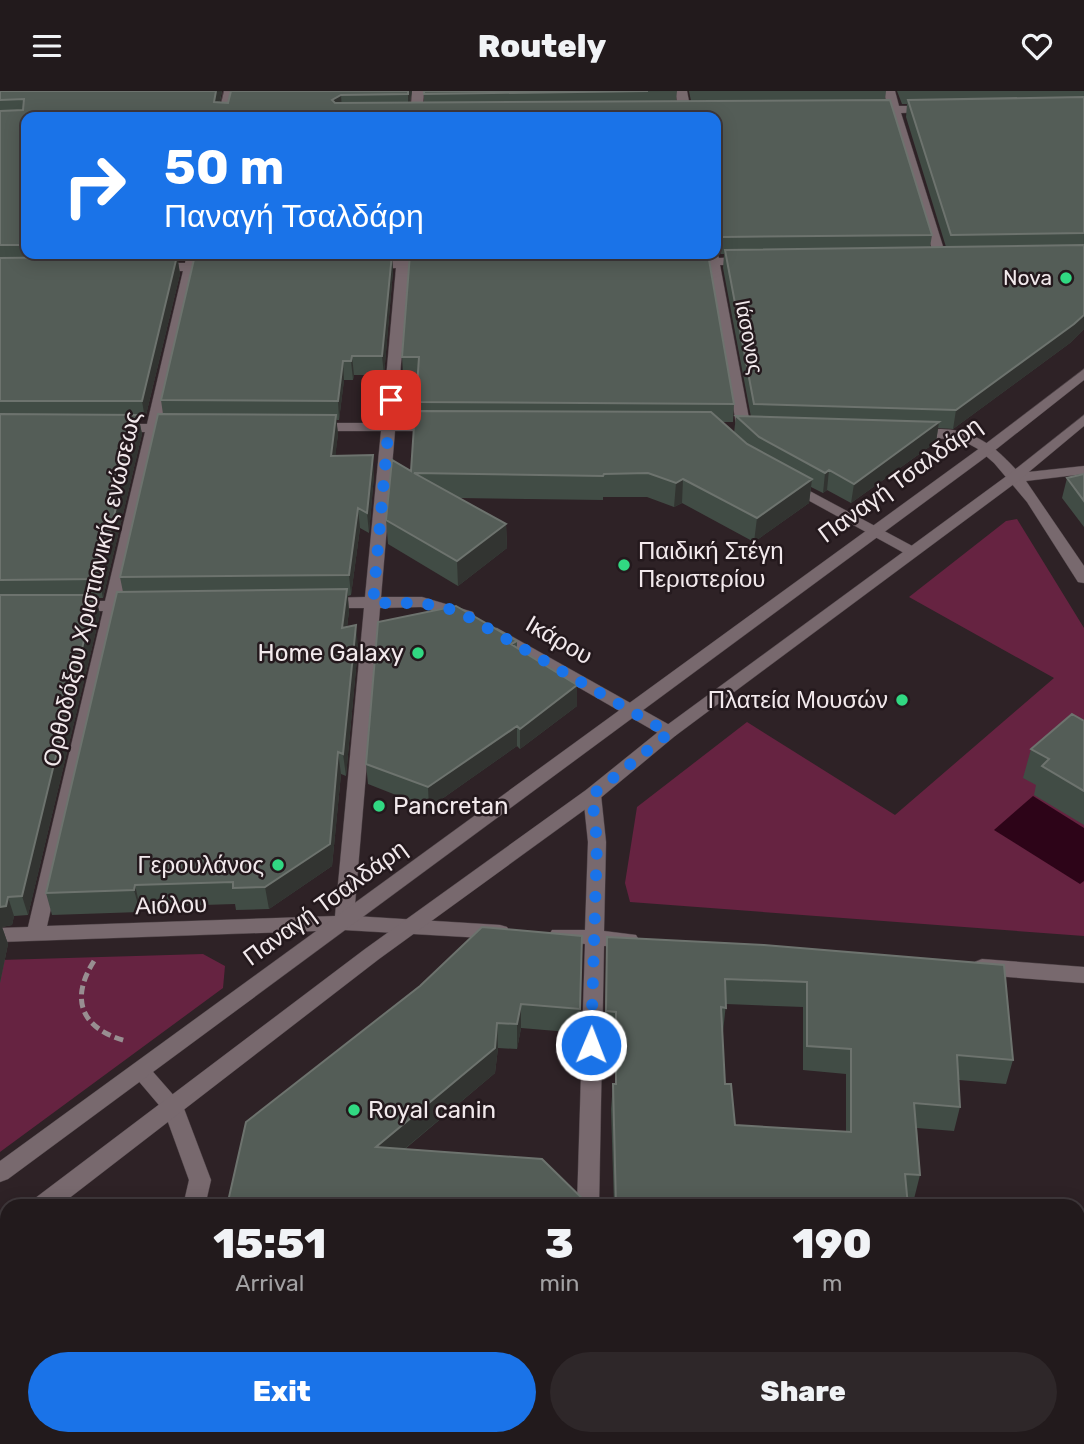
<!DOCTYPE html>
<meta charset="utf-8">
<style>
body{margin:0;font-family:Rubik,sans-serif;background:#2e2729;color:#f1f3f6;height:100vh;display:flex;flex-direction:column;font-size:26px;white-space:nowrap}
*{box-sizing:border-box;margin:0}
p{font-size:23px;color:#a2a1a3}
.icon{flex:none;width:38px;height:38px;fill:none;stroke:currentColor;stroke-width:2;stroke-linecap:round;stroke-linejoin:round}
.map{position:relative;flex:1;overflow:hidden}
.details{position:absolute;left:0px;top:1108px;width:1085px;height:247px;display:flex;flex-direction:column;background:#221a1c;border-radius:21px 21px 0 0;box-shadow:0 4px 18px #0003,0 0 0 2px #3f383b}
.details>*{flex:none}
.guide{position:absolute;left:21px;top:21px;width:700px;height:147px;border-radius:14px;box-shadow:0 4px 18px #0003,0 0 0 2px #3f383b;background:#1a73e8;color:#fff;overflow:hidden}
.pin{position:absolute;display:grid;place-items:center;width:60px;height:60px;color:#fff;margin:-30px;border-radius:14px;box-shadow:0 4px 10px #0006}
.me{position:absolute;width:77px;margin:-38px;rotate:1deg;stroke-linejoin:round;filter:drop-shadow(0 0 5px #0008)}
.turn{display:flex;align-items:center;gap:24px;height:147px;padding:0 28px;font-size:32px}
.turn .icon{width:91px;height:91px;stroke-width:2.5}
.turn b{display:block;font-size:49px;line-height:60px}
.eta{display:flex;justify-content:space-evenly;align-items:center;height:119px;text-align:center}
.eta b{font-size:42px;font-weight:800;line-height:49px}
.cta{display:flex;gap:14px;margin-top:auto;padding:14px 28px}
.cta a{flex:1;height:80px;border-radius:42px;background:#1a73e8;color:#fff;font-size:28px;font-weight:800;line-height:80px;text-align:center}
.cta a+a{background:#2e2729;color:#f1f3f6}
header{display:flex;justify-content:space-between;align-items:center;height:91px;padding:0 28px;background:#221a1c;font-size:32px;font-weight:800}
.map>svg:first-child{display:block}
</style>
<header><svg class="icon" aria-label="menu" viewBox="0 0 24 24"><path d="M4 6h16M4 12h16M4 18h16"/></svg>Routely<svg class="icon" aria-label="heart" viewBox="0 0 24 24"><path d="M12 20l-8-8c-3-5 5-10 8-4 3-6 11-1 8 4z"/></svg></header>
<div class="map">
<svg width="1084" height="1353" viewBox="0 0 1084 1353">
<rect width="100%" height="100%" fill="#2e2226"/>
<!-- green -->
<path fill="#662341" d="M1017 428 1084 537V845L630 811 625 792 637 716 747 631 895 724 1054 587 909 506 1006 430Z
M203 863 225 875 223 897 0 1061V869Z"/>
<!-- water -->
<path fill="#2d0418" d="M1033 705 1084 737V790L1080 793 994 739Z"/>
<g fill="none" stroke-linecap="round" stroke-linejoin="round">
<!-- street casing -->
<g stroke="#4b4044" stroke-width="1">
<path id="street" d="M224 0H236L230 26H218Z
M412 0H424L422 26H410Z
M675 0H687L692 26H680Z
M883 0H895L899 15H930L936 18 930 21 901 22 947 168 945 171 935 168 890 22H871L865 19 871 16 888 15Z
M716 160 719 167 748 166 754 170 748 174H720L751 338 744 342 737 338 708 174 685 175 679 171 685 167H706V163H716Z
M187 163H199L197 172H216L222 176 216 180H196L161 333H178L185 337 178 341H159L121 510H136L144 515 136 520H119L47 835 335 825 364 517H325L317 512 325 507 365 506 381 340H315L308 336 315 332H382L396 177 370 178 364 174 370 170H397L398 163H410V170L433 169 439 173 433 177H409L396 332H437L444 336 437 340H395L381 506H422L473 521 475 525 467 530 421 516 380 517 354 825 500 834 507 836 510 841 507 846 500 848 344 839 0 851V837L28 836 103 520H77L69 515 77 510H105L145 341H119L112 337 119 333H147L183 180H157L151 176 157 172H185Z
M941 338C976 339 997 357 1019 382L1084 375V383L1026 390 1084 475V492L1078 491 1027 411 994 372 978 358 960 348 913 347 906 343 913 339Z
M791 390 916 457 919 460 911 465 906 463 786 397V391Z
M497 537 675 637 678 641 675 645H663L491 546 489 542Z
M592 698 601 704 606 751 604 840 636 844 639 849 636 854 604 855 599 1115H577L585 853 552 849 549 844 552 839H585L588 751 583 704Z
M982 868 1084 876V892L982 884 975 881 972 876 975 871Z
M140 972 147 974 183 1015 211 1089 205 1115H183L189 1089 164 1020 130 980 133 974Z
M131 1348H155L154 1353H130Z
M365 1348H461L463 1353H367Z
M570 1348H594V1353H570Z"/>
</g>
<!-- secondary casing -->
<g stroke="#4b4044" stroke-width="1">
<path id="secondary" d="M1084 278V289L994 360 8 1088 0 1091V1070L984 354Z
M1084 324V335L1018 390 675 645 598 709 379 868 59 1115H31L34 1108 365 858 586 699 663 637 1008 384Z
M7 1132V1154L0 1157V1135Z"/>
</g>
<!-- path -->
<path stroke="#988e91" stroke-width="5" stroke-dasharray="9 4.5" stroke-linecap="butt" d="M94 870C69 909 82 938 126 950"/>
<!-- street -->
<use href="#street" fill="#78696e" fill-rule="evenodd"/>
<!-- secondary -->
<use href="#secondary" fill="#78696e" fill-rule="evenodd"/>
</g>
<!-- wall -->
<path fill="#414c45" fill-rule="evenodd" d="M0 0H222L220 11 228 12 231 0H412L410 11H424V0H677L676 10H691L689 0H886L885 9 932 144 930 156H946L906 26 907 13H902L897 0H1084V238L1070 252 953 338 938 337 936 351 851 412 827 399 823 402 811 396 809 412 754 451 682 412 674 416 647 406H603V409L459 407 506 433 507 457 458 495 388 453 386 429 411 380 417 320 418 284H403L402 266 410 163 734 313 733 331H723L734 342 736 325 751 326 723 177 724 163H721L716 158V26H26V163H186L183 169H178L180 183 145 328H139L142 343 103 507H96L100 523 28 824 14 825 12 834 2 836 8 853 0 892Z
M199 163H397L395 167H392L393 180 384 284H354L353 289H344L339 329H336L338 343 335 365 374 384 369 442 360 437 351 504 348 505 349 520 347 536 358 556 346 685 341 683 332 775 269 818 236 819 235 813 140 816V821L52 824 46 802 123 501 120 486 163 323 161 309Z
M1084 383V436L1062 407 1067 387Z
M517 550V556L577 615 520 658 517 655 429 717 368 693 366 673Z
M1084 630V734L1034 704 1036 694 1023 687 1031 658Z
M582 845 580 942 521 937 517 958 498 957 495 982 405 1058 227 1115Z
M764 854 1013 969 1006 993 959 989 960 1016 954 1040 917 1037 920 1084 914 1108 907 1107 908 1115H614L611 1018 613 993H615V945H605L606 871ZM726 913 803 916V979L846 983V1041L735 1034 725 993 722 941H723Z
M1078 1156H1084V1343H1078Z"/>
<!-- shaded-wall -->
<path fill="#323431" d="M216 0H222L216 26 214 11Z
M408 0H412L408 19Z
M341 4 342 20 332 9Z
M718 140 717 157 716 158V141Z
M392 163 393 180 384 284 382 265Z
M177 165 180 183 145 328 142 310Z
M1084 224V238L1070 252 953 338 956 319Z
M352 265 354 284 353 289 351 270Z
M343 270 344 289 339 329 338 310Z
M138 324 142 343 103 507 99 488Z
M336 324 338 343 333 385 331 365Z
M939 331 936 351 851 412 854 393Z
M373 364 374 384 369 442 367 422Z
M829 379 827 399 823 402 825 382Z
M683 388 682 412 674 416 676 392Z
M812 388 809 412 754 451 757 427Z
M358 417 360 437 351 504 349 484Z
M506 433 507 457 458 495 457 470Z
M347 498 349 520 344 559 342 537Z
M95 504 100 523 28 824 22 805Z
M356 534 358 556 346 685 343 663Z
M577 594V615L520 658V638Z
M517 635V655L429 717 428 696Z
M338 661 341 683 332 775 269 818 265 796Z
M135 794 140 816V821L134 799Z
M8 806 14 825 12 834 2 836 8 853 0 892V816Z
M521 913V937L517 958V933Z
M497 932 498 957 495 982 378 1080 376 1056Z
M89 1348H100L102 1353H91Z"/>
<!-- building -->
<path fill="#545d57" stroke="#6d736e" stroke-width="2" fill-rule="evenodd" d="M0 0H216L214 11 228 12 231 0H408V3L341 4 332 9 335 12 890 9 932 144 722 146 718 140 716 141V26H26V154H0V20L23 19 24 8 0 9Z
M424 0H648L424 3Z
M1084 6V142L951 144 908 9Z
M1084 154V224L1074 233 956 319 754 313 725 159Z
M292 163H392L382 265H352L351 270H343L338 310 161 309 195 164Z
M410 163H708L734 313 416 311 419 266H402Z
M177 165 142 310H0V167Z
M415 320 711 321 747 353 812 388 757 427 683 388 676 392 648 382 604 383 603 385 414 382 506 433 457 470 386 429 392 369 411 380Z
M0 323 138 324 99 488 0 489Z
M158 323 336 324 331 365 373 364 367 422 358 417 349 484 120 486Z
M736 325 939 331 854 393 829 379 825 382 759 346Z
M1084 383V410L1067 387Z
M347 498 342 537 356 534 343 663 338 661 330 753 265 796 233 797V791L135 794 134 799 46 802 117 501Z
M0 504H95L22 805 8 806 6 815 0 816Z
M456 515 517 550 511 553 577 594 520 638 517 635 428 696 366 673 378 531Z
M1072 623 1084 630V700L1042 675 1049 668 1031 658Z
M482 836 582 845 580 918 521 913 517 933 497 932 495 957 376 1056 542 1068 590 1115H227L246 1031 420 895Z
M607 846 764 854 1004 874 1013 969 957 964 960 1016 914 1012 920 1084 905 1083 908 1115H616L613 993H616V921L606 920ZM725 888 807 891V955L851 958V1041L735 1034 731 993H725L721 916 726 917Z
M1078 1156H1084V1321H1078Z
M7 1222V1348H95L94 1353H0V1228Z
M183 1348H219L285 1353H182Z"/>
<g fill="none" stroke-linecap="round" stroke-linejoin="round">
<!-- route -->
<path stroke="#1a73e8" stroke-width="12" stroke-dasharray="0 21.6" d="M391 309 373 512H422L458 520 669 642 592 704 597 751 591 954"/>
</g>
<!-- markers -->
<g fill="#31d882" stroke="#24191d" stroke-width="2.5">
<circle cx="1066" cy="187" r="7"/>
<circle cx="624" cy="474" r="7"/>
<circle cx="418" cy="562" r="7"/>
<circle cx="902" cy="609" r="7"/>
<circle cx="379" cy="715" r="7"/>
<circle cx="278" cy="774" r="7"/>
<circle cx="354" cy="1019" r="7"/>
</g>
<g text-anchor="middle" stroke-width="5" stroke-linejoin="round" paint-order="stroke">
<!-- far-poi labels -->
<g font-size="21" fill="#f2e9ec" stroke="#24191d" text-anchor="end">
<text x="1052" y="194">Nova</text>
</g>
<!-- far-street labels -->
<g font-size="21" fill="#f2e9ec" stroke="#24191d">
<text transform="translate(749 246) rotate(79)" y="7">Ιάσονος</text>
</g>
<!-- street labels -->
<g font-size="24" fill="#f2e9ec" stroke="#24191d">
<text transform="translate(900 389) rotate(-36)" y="8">Παναγή Τσαλδάρη</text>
<text transform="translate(92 498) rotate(-77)" y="8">Ορθοδόξου Χριστιανικής ενώσεως</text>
<text transform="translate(559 549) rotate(30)" y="8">Ικάρου</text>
<text transform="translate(325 812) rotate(-36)" y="8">Παναγή Τσαλδάρη</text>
<text transform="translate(171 814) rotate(-2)" y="8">Αιόλου</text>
</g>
<!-- poi labels -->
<g font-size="24" fill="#f2e9ec" stroke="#24191d" text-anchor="start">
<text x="638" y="468">Παιδική Στέγη<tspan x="638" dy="28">Περιστερίου</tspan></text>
<text x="404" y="570" text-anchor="end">Home Galaxy</text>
<text x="888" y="617" text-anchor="end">Πλατεία Μουσών</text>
<text x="393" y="723">Pancretan</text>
<text x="264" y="782" text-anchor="end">Γερουλάνος</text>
<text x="368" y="1027">Royal canin</text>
</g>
</g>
</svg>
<div class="pin" style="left:391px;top:309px;background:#d93025"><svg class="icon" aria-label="arrive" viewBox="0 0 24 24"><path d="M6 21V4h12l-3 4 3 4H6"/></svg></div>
<svg class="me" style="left:591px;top:954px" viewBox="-20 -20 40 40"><circle r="17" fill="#1a73e8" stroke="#fff" stroke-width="3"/><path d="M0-11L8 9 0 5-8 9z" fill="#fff"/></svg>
<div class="guide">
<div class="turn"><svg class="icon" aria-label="right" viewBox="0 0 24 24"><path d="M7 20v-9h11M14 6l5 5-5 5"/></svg><div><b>50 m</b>Παναγή Τσαλδάρη</div></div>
</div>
<section class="details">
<div class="eta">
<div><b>15:51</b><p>Arrival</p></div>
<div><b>3</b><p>min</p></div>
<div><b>190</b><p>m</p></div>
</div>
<div class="cta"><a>Exit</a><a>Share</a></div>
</section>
</div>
